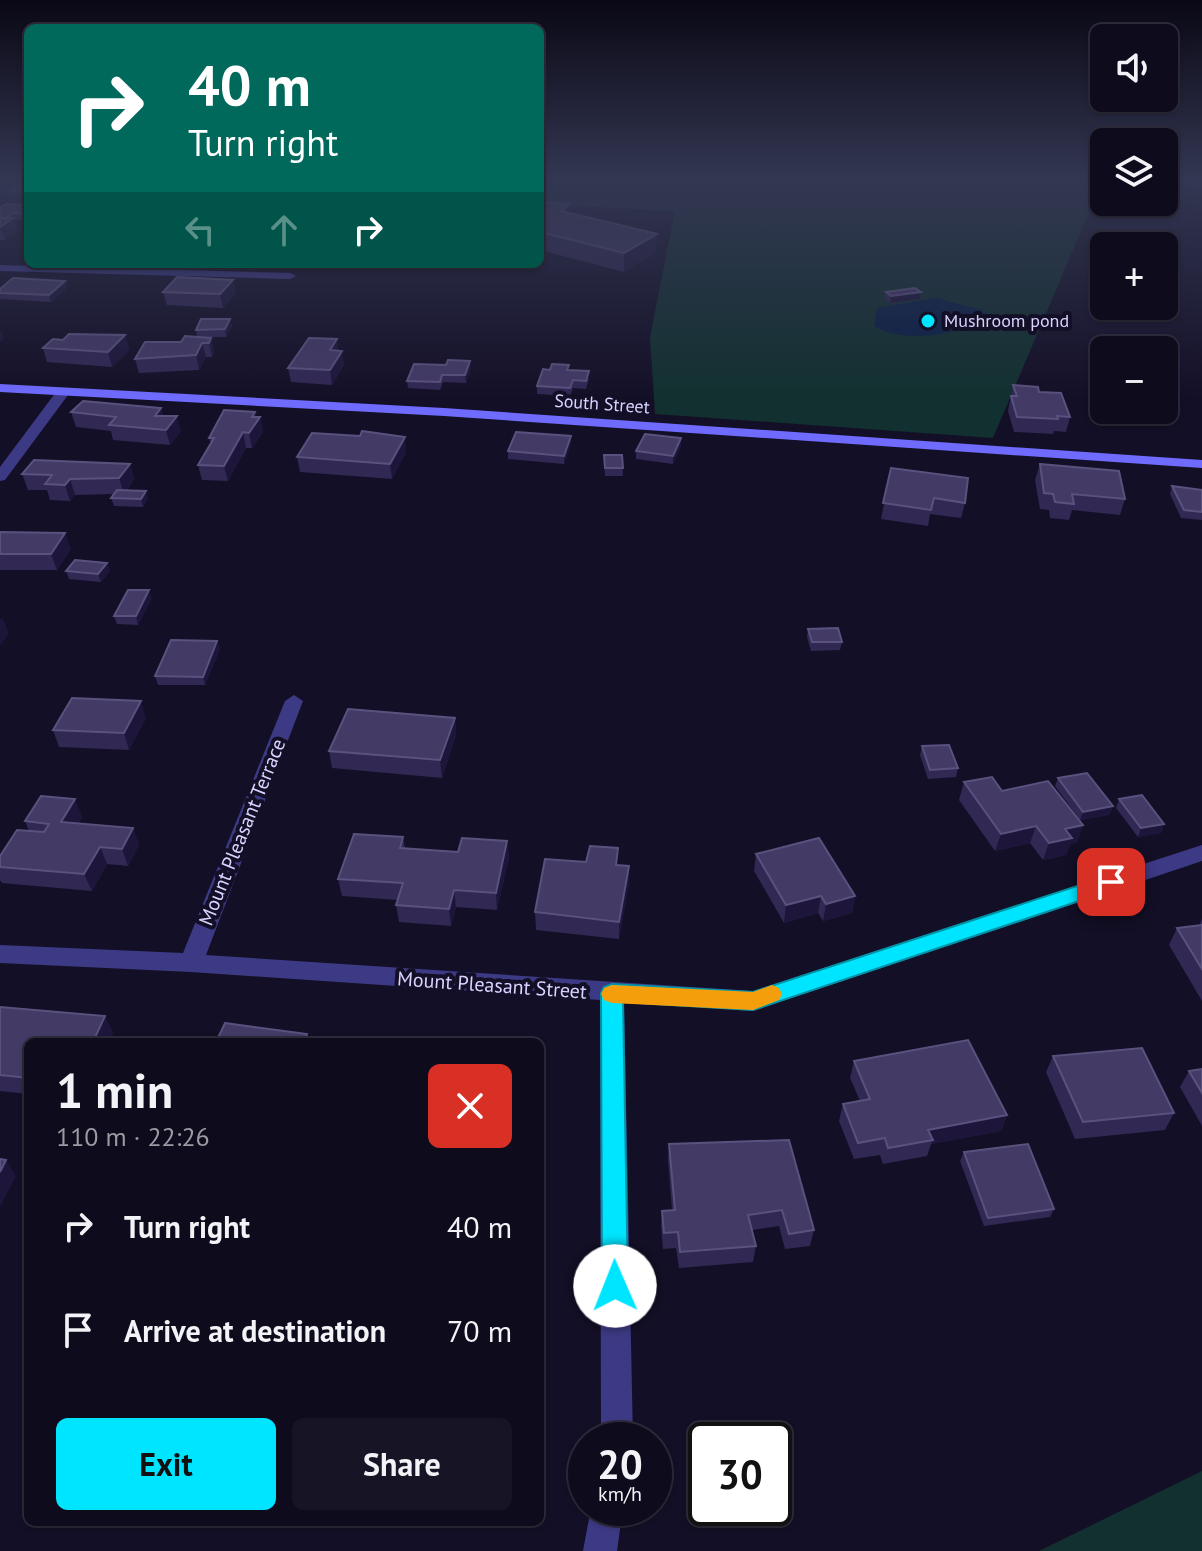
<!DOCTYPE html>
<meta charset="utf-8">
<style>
body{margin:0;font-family:"PT Sans",sans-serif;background:#171425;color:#f1f3f6;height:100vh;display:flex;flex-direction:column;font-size:30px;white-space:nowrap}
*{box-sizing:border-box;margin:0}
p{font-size:26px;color:#9b9ba3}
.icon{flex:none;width:44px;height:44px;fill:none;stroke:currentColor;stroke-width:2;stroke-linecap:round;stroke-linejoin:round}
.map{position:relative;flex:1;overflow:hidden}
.panel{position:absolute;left:24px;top:1038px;width:520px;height:488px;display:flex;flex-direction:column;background:#0e0b1c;border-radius:12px;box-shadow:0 2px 6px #0004,0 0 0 2px #2e2b3b}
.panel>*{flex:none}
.banner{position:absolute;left:24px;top:24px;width:520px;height:244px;border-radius:12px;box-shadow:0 2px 6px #0004,0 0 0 2px #2e2b3b;background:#00695c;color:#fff;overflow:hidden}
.tools{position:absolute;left:1090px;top:24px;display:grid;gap:16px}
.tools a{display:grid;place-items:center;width:88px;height:88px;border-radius:12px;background:#0e0b1c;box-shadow:0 2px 6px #0004,0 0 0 2px #2e2b3b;font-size:40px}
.speed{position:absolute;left:568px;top:1422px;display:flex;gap:16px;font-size:40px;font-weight:700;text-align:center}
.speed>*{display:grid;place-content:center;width:104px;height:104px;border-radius:50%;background:#0e0b1c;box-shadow:0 2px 6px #0004,0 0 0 2px #2e2b3b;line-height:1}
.speed small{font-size:20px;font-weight:400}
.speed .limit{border:4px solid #111;border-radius:12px;background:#fff;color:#111}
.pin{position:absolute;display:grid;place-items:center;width:68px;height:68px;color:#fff;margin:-34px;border-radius:16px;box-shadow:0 4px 12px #0006}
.me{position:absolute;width:88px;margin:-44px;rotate:359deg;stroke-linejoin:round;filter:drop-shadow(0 0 6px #0008)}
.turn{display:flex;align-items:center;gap:28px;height:168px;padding:0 32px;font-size:36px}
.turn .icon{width:104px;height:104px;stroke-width:2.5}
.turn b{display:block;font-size:56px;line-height:68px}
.lanes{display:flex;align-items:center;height:76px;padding:0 32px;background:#0003;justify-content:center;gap:40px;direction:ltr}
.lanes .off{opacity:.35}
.round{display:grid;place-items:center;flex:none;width:84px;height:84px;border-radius:12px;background:#171425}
.headline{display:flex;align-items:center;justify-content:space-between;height:136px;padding:0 32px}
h1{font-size:48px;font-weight:700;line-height:60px}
.primary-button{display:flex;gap:16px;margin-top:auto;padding:16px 32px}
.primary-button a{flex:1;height:92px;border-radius:12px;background:#00e5ff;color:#111;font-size:32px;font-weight:700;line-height:92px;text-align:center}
.primary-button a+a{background:#171425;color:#f1f3f6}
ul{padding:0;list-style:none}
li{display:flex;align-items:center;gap:24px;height:104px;padding:0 32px}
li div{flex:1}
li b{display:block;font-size:30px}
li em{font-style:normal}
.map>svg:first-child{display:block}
</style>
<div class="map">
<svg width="1202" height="1551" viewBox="0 0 1202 1551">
<rect width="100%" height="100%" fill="#130f26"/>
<!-- green -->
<path fill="#12302f" d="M540 181H1098L1087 217 993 438 655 414 650 337 675 211 540 204Z
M1202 1471V1551H1039L1200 1472Z"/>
<!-- water -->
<path fill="#0a1f44" d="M936 298 981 310 988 315C961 336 904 344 874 326L877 308Z"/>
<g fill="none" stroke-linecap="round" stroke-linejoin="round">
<!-- minor -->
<path fill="#3d3a85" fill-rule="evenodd" d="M0 181H7L0 186Z
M0 265 290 273 296 276 290 279 0 271Z
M59 388 71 391 5 480 0 481V467Z
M294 695 303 701 206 955 753 991 1202 845V861L753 1011 624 1002 633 1440H601L600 1000 191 972 0 963V945L183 953 285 701Z
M591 1508H623L617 1551H583Z"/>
<!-- tertiary -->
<path fill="#3d3a85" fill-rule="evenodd" d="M1188 181H1202V187L1190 183Z"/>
<!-- secondary -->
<path fill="#6f6bff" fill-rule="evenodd" d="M0 384 444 408 1202 460V468L444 416 0 392Z"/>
</g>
<!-- wall -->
<path fill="#312854" d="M28 181V198L10 197 9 191Z
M540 202 569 213 656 252 624 272 540 250Z
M28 205V220H14L17 231 5 240H0V208Z
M28 240V257L24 244Z
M67 288 51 302 0 299V289Z
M163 292 236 293 223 308 167 305Z
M886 292H921L920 299 890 303 885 299Z
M230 319 232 326 226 337H197L196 330Z
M125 335 129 350 112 367 47 362 43 348 63 340Z
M211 338 214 352 212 357H206L199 370 139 373 135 359 181 342Z
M338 351 344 365 332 385 291 382 288 368Z
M471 368 466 383 443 382 440 390 408 388 407 381Z
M569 370 589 379 586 389 573 388 570 396 537 394V386Z
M1013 385 1039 392 1070 417 1066 432 1054 431 1053 434 1014 432 1008 411Z
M161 408 163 416 181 431 170 445 113 440 111 431 76 427 71 412Z
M255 412 256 417H260L263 432 252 448H246L228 481 202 480 198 465 211 444 209 438Z
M360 436 406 452 392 479 300 472 297 457Z
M571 436V444L564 464 508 459V451Z
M681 438V446L673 464 636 459V451Z
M604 455H622L623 476H605Z
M130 464 134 479 127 490 148 499 143 507 114 506 111 498 114 494 75 495 70 501 50 500 47 490H28L22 474Z
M1040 464 1125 499 1120 515 1072 510 1069 520 1050 518 1049 510 1040 509 1035 480Z
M891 468 965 503 961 518 930 514 928 526 881 519Z
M1172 486 1202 490V520L1181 518 1170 494Z
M0 532 71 549 57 570H0Z
M107 563 110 571 101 582 69 579 66 571Z
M152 598 138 625 117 624 114 616Z
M808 629 842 642 840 650 811 651 807 637Z
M217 641 220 649 205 685H158L155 676Z
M146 718 129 750 59 747 53 730Z
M455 718 456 735 442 778 332 768 329 751Z
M922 746 958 768 956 777 928 779 920 755Z
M1058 778 1113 806 1109 815 1080 820 1055 786Z
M964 782 1002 791 1083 825 1077 842 1070 844 1066 855 1043 860 1030 843 995 851 959 800Z
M1119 799 1164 824 1161 833 1138 837 1116 808Z
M82 816 78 824 133 828 139 845 128 866 107 864 92 891 2 883 0 880V856L29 831 25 821Z
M403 837 405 848 458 852 507 841 509 858 497 910 456 907 451 926 399 922 396 905 398 900 342 896 338 879Z
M756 854 855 896 852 913 823 921 818 913 784 923 754 871Z
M618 865 629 866V883L619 939 536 930 535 912Z
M1202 919V1001L1169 945 1177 928 1199 926Z
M0 1007 113 1032 108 1042H28V1094L0 1091Z
M1053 1056 1174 1113 1165 1130 1075 1139 1046 1072Z
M854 1061 1007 1115 1001 1131 931 1144 927 1156 883 1164 880 1155 854 1159 839 1121 843 1104 860 1101 850 1078Z
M1202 1069V1126L1180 1087 1189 1071Z
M789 1140 814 1230 810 1246 785 1249 779 1226 752 1230 756 1246 753 1262 679 1268 676 1248 663 1249 661 1227 662 1211 672 1210 668 1160 669 1144Z
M964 1152 1054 1209 1050 1217 984 1226 960 1161Z"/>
<!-- shaded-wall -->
<path fill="#1d163a" d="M1187 181H1190L1187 192 1163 204 1167 191Z
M569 204V222L561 211Z
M12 213 17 231 5 240 0 227 6 219Z
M657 234 656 252 624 272V253Z
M233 280 236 293 223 308 220 294Z
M65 281 67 288 51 302 49 295Z
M921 292 920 299 890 303 891 296Z
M230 319 232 326 226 337 225 329Z
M1 331 4 339 0 342V332Z
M125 335 129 350 112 367 108 352Z
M211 338 214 352 212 357 209 343Z
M337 339 339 353 330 350Z
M202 343 206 357 199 370 196 355Z
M342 351 344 365 332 385 330 370Z
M470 361 471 368 466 383 465 375Z
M161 408 164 423 159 431 155 416Z
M255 412 257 421 260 417 263 432 252 448 249 433 252 417Z
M177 416 181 431 170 445 166 430Z
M243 432 246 448 228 481 224 466Z
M571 436V444L564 464V456Z
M405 437 406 452 392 479 390 464Z
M681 438V446L673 464V456Z
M130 464 134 479 124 494 119 478Z
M70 479 75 495 70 501 65 485Z
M146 491 148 499 143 507 141 499Z
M65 533 71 549 57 570 51 554Z
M107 563 110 571 101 582 98 574Z
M149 590 152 598 138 625 136 616Z
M2 617 9 633 0 646V620Z
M217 641 220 649 205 685 203 677Z
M141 701 146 718 129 750 124 733Z
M455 718 456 735 442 778 440 760Z
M75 799 82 816 68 839 61 822Z
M1113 806 1109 815 1080 820 1083 812Z
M1164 824 1161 833 1138 837 1141 828Z
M1083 825 1077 842 1070 844 1066 855 1043 860 1049 843 1065 829Z
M1036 826 1030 843 995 851 1001 834Z
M133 828 139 845 128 866 122 849Z
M507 841 509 858 497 910 496 893Z
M100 847 107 864 92 891 84 874Z
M629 866V883L619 939V922Z
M454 890 456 907 451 926 449 909Z
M821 896 818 913 784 923 786 905Z
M855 896 852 913 823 921 826 904Z
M105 1016 113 1032 108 1042H93Z
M1007 1115 1001 1131 931 1144 933 1140 928 1130Z
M6 1160 16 1176 0 1207V1172Z"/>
<!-- building -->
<path fill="#433a66" stroke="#5a527e" stroke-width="2" d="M26 181H28V191H9Z
M1164 181H1187L1167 191H1164Z
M540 202 569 204 561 211 657 234 624 253 540 232Z
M6 204 28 205V212L27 213H12L6 219 0 218V208Z
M0 218H13L0 227Z
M177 277 233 280 220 294 163 292Z
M13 278 65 281 49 295 0 293V289Z
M915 288 921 292 891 296 886 292Z
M201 319H230L225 329 196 330Z
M69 334 125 335 108 352 43 348 53 339 63 340Z
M185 336 211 338 209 343H202L196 355 135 359 145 342H181Z
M309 338 337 339 330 350 342 351 330 370 288 368Z
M448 360 470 361 465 375H442L440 382 407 381 414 364 446 365Z
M552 364 569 365 567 370 589 371 586 381 573 380 570 388 537 386 543 369 550 370Z
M1013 385 1038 387 1039 392 1061 393 1070 417 1057 416 1058 419 1017 417 1011 396H1017Z
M83 401 161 408 155 416H177L166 430 109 425 116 417 71 412Z
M224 410 255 412 252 417H260L249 433 243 432 224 466 198 465 214 438H209Z
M362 431 405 437 390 464 297 457 312 433 360 436Z
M516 432 571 436 564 456 508 451Z
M645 434 681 438 673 456 636 451Z
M604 455H622L623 468H605Z
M34 460 130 464 119 478 70 479 65 485 45 484 52 475 22 474Z
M1040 464 1119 471 1125 499 1072 494 1074 504 1055 502 1053 494 1044 493Z
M891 468 968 478 965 503 934 498 931 510 883 503Z
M1172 486 1202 490V512L1184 510Z
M117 490 146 491 141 499 111 498Z
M0 532 65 533 51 554H0Z
M75 560 107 563 98 574 66 571Z
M128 590H149L136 616H114Z
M838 628 842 642H812L808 629Z
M171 640 217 641 203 677 155 676Z
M72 698 141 701 124 733 53 730Z
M348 709 455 718 440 760 329 751Z
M949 745 958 768 930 770 922 746Z
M1087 773 1113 806 1083 812 1058 778Z
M992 777 1002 791 1048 781 1083 825 1065 829 1072 838 1049 843 1036 826 1001 834 964 782Z
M1142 795 1164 824 1141 828 1119 799Z
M41 796 75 799 61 822 133 828 122 849 100 847 84 874 0 867V856L17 830 44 832 49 824 25 821Z
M354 834 403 837 400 848 458 852 462 838 507 841 496 893 454 890 449 909 396 905 403 883 338 879Z
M819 838 855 896 826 904 821 896 786 905 756 854Z
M590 846 618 848 616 865 629 866 619 922 535 912 545 859 586 862Z
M1202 925V969L1177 928Z
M0 1007 105 1016 93 1042H28V1078L0 1075Z
M225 1023 307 1034 304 1042H216Z
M968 1040 1007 1115 928 1130 933 1140 888 1148 885 1138 858 1143 843 1104 870 1099 854 1061Z
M1142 1048 1174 1113 1083 1122 1053 1056Z
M1202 1069V1093L1189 1071Z
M789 1140 814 1230 789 1234 782 1210 748 1215 756 1246 680 1252 678 1232 664 1233 662 1211 675 1210 669 1144Z
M1028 1144 1054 1209 988 1218 964 1152Z
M0 1159 6 1160 0 1172Z"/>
<!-- sky -->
<linearGradient id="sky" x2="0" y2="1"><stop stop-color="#0a0815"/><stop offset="0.45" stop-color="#333752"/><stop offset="1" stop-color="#333752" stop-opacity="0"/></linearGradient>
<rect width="1202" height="399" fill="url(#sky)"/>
<!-- route -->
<path fill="#00e5ff" stroke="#0095a6" stroke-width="2" d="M1111 875 1118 877 1121 882 1118 888 753 1010 623 1002 628 1286 624 1295 615 1298 606 1295 602 1286 601 993 604 987 612 984 753 992Z"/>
<!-- slow -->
<path fill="#f59e0b" d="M612 985 753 992 772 985 779 988 782 994 779 1000 753 1010 612 1003 604 1000 601 994 604 988Z"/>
<!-- markers -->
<circle fill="#00e5ff" stroke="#130f26" stroke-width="3" cx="928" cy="321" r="8"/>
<g text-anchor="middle" stroke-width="8" stroke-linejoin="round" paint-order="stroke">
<!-- far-poi labels -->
<g font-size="18" fill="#d9d4ff" stroke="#130f26" text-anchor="start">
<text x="944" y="327">Mushroom pond</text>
</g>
<!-- far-street labels -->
<g font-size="18" fill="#d9d4ff" stroke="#130f26">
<text transform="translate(602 404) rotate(4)" y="6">South Street</text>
</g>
<!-- street labels -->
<g font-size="20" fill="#d9d4ff" stroke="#130f26">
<text transform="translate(242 832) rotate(-68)" y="7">Mount Pleasant Terrace</text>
<text transform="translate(492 985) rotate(4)" y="7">Mount Pleasant Street</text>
</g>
</g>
</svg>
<div class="tools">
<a><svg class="icon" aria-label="sound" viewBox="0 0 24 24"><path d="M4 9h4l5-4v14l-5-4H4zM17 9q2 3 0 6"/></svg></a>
<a><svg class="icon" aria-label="layers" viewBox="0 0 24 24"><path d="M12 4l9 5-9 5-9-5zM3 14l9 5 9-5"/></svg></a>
<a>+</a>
<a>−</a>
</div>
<div class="speed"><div>20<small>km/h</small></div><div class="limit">30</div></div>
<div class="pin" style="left:1111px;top:882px;background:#d93025"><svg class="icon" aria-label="arrive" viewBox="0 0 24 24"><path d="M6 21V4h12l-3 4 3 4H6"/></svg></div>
<svg class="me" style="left:615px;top:1286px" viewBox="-20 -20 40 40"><circle r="19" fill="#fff"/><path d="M0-13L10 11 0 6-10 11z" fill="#00e5ff"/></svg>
<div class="banner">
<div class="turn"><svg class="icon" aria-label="right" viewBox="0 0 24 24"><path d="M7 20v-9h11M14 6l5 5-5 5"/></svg><div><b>40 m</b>Turn right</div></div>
<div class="lanes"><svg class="icon off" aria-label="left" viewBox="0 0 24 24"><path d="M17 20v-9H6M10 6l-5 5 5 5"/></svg><svg class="icon off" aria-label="ahead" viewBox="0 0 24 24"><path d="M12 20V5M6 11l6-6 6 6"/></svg><svg class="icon" aria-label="right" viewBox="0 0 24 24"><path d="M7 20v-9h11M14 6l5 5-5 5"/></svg></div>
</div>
<section class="panel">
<div class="headline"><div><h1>1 min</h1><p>110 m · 22:26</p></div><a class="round" style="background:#d93025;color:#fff"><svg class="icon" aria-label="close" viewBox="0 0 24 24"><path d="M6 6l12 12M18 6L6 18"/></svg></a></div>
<ul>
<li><svg class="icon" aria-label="right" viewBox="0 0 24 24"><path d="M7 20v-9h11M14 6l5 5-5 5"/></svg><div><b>Turn right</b></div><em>40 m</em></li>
<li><svg class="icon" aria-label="arrive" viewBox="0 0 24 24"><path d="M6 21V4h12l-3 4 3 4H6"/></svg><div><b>Arrive at destination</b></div><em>70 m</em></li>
</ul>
<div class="primary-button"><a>Exit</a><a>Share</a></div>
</section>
</div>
